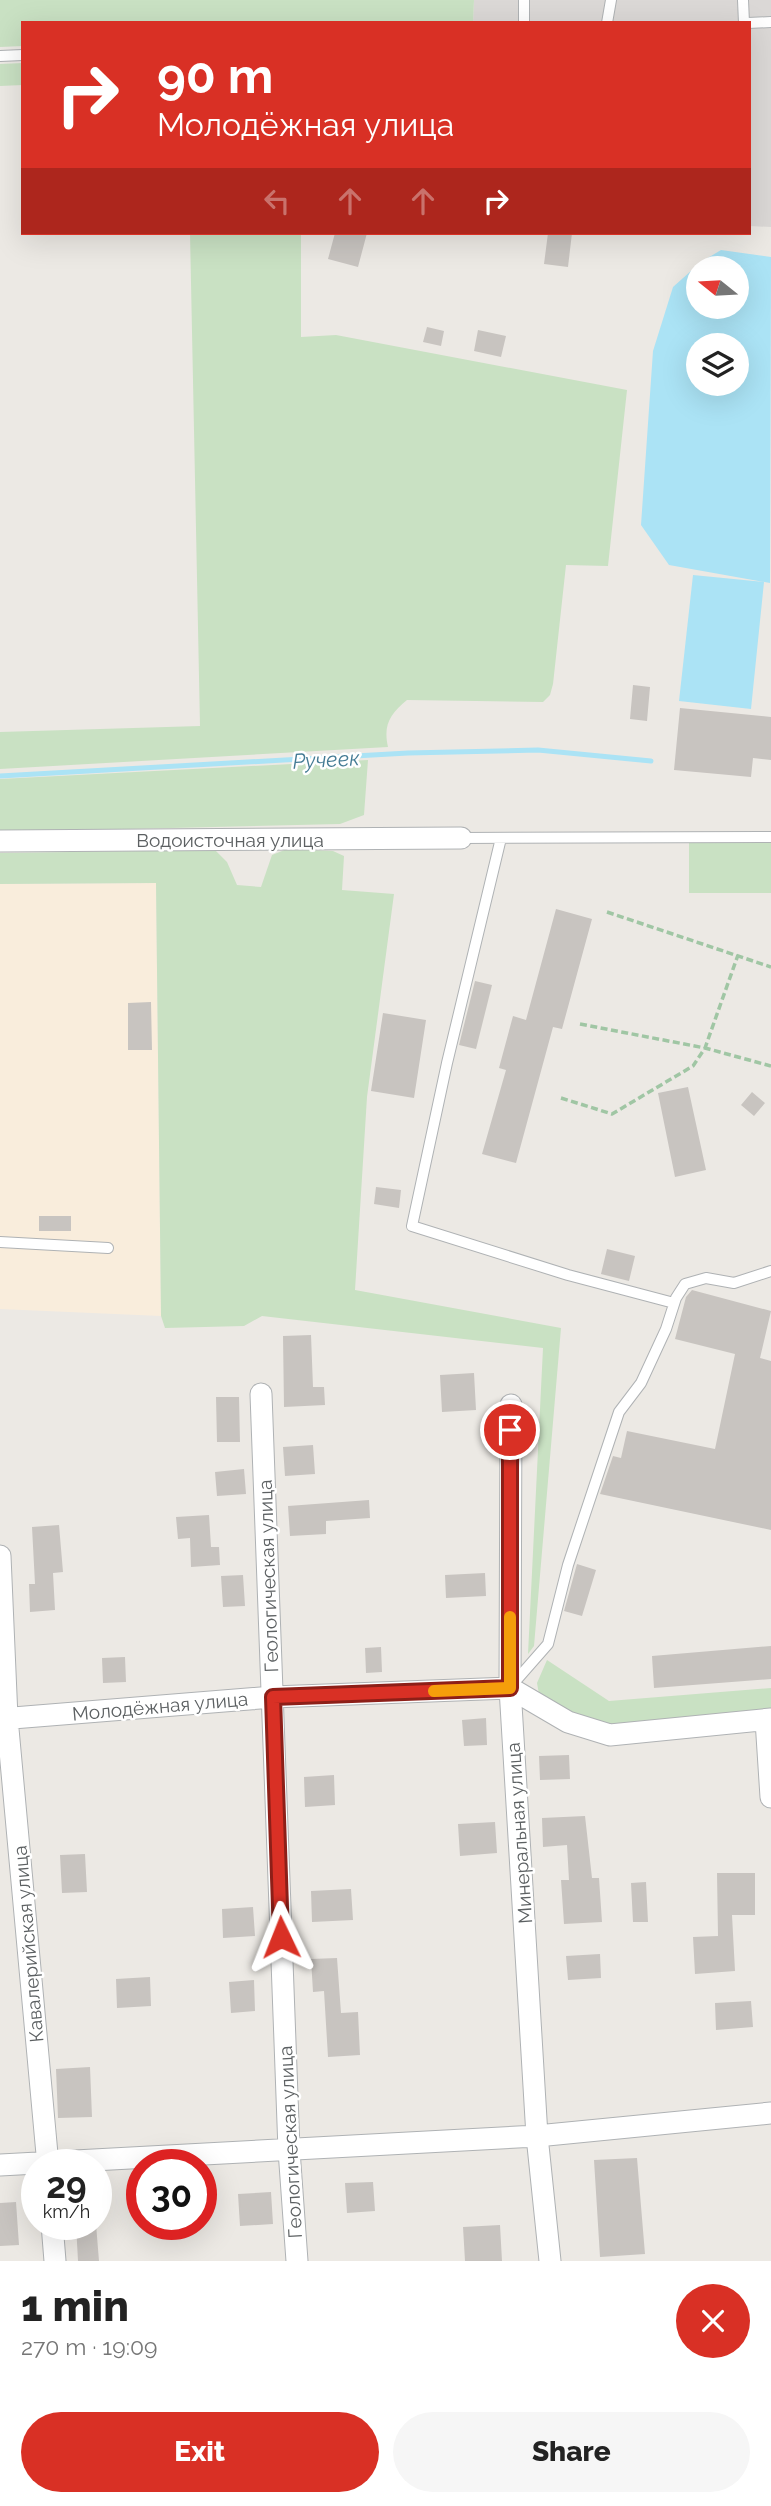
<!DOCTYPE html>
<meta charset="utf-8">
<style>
body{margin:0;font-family:Raleway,sans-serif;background:#f6f6f6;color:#222;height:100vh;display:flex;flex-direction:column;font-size:26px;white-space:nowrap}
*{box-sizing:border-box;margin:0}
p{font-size:23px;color:#767676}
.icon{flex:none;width:38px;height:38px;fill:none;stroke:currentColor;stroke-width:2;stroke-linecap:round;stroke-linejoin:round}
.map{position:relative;height:2261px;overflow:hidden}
.side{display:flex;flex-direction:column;background:#fff;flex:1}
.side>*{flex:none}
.guide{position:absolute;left:21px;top:21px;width:730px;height:214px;border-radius:0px;box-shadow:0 7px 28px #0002;background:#d93025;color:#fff;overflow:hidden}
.needle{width:46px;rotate:288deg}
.fabs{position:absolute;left:686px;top:256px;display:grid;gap:14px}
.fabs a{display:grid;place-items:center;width:63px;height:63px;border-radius:50%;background:#fff;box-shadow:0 7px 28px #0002;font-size:35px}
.speed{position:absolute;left:21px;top:2149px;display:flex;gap:14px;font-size:35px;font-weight:700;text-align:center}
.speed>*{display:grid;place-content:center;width:91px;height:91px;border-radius:50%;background:#fff;box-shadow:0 7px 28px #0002;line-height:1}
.speed small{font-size:18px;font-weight:400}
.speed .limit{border:10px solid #d22;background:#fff;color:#111}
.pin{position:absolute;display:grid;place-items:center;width:60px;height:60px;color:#fff;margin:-30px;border:4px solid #fff;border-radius:50%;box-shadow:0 2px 7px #0007}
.me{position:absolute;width:77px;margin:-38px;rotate:358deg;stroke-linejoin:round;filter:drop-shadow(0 0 5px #0008)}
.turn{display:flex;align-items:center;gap:24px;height:147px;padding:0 21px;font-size:32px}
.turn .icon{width:91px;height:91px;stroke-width:2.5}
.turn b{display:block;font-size:49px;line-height:60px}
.lanes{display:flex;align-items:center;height:66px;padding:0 21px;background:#0003;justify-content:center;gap:35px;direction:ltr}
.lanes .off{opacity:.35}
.round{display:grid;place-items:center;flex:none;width:74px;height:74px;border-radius:37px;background:#f6f6f6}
.summary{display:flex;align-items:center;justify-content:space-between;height:119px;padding:0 21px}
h1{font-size:42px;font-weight:800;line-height:52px}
.cta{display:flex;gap:14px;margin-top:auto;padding:14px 21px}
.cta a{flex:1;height:80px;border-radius:42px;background:#d93025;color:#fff;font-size:28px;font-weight:800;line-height:80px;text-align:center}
.cta a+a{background:#f6f6f6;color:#222}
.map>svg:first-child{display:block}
</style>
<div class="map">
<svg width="771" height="2261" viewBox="0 0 771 2261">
<rect width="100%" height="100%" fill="#ece9e4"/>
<!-- commercial -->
<path fill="#f9eddc" d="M156 883 161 1316 0 1309V884Z"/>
<!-- industrial -->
<path fill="#dbd8d6" d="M474 0H771V227L749 226V23H473Z"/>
<!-- green -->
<path fill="#c9e1c3" d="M0 0H474L473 23H23V46L0 47Z
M23 63V85L0 86V64Z
M190 233H301V337L336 335 627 390 608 566 566 565 553 684 550 695 543 702 407 700C390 714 383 725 388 747L0 769V732L200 726Z
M368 760 364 815 340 824 0 832V779Z
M689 841H771V893H689Z
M287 849 333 851 344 856 342 890 394 894 367 1097 355 1290 561 1328 534 1646 528 1654 543 1348 262 1316 244 1326 165 1328 161 1316 156 883 0 884V853L215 850 227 862 237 885 261 887 272 855Z
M547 1660 609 1701 771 1688V1712L610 1726 574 1716 540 1700 537 1683Z"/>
<!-- water -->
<path fill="#abe3f5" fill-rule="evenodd" d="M721 250 771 257 770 583 669 565 641 525 653 351 673 287 701 262ZM698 268H737V306H698ZM698 345H737V383H698Z
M693 575 764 582 751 709 679 701Z"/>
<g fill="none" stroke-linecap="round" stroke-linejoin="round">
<!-- stream -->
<path stroke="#abe3f5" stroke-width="5" d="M0 776 408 753 538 750 651 761"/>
</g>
<!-- building -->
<path fill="#c8c4c0" d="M335 233H367L358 267 328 259Z
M548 233H572L568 267 544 264Z
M427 327 444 331 441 346 423 342Z
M478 330 506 336 501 357 474 351Z
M633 685 650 687 647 721 630 719Z
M680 708 771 717V760L753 758 751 777 674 770Z
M556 909 592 919 562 1029 553 1027 516 1163 482 1154 506 1070 499 1068 513 1016 526 1020Z
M475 981 492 985 476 1049 459 1045Z
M151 1002 152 1050H128V1003Z
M383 1013 426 1020 414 1098 371 1091Z
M688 1087 706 1170 675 1177 658 1093Z
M752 1092 765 1103 754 1116 741 1105Z
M376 1187 401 1190 399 1208 374 1204Z
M39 1216H71V1231H39Z
M607 1249 635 1256 629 1281 601 1274Z
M692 1290 771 1311 760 1358 771 1361V1530L600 1494 613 1456 621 1458 627 1431 715 1449 735 1354 675 1339 686 1297Z
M311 1335 313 1387H324L325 1405 284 1407 283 1336Z
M474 1373 476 1410 442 1412 440 1375Z
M216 1397H239L240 1442H217Z
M313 1445 315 1474 285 1476 283 1447Z
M244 1469 246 1494 217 1496 215 1472Z
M369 1500 370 1518 326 1521V1534L290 1536 288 1506Z
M209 1515 211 1547H219L220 1565 191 1567 190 1538 178 1539 176 1517Z
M59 1525 63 1572 53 1573 55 1610 30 1612 29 1584H35L32 1527Z
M577 1564 596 1570 582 1616 564 1611Z
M485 1573 486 1596 446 1598 445 1575Z
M243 1575 245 1606 223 1607 221 1576Z
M771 1646V1679L654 1688 652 1656Z
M381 1647 382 1672 366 1673 365 1648Z
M125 1657 126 1682 103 1683 102 1658Z
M486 1718 487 1745 464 1746 462 1720Z
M569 1755 570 1779 540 1780 539 1756Z
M334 1775 335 1805 305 1807 304 1777Z
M585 1816 592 1878H599L602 1922 564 1924 561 1880H569L567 1845 543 1847 542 1818Z
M495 1822 497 1853 460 1856 458 1824Z
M85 1854 87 1892 62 1893 60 1855Z
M717 1873H755V1915H732L735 1971 695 1974 693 1937 718 1936Z
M646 1882 648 1922H633L631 1883Z
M351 1889 353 1920 312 1922 311 1891Z
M253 1907 255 1936 223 1938 222 1909Z
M600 1954 601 1978 568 1980 566 1956Z
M337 1958 341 2013 358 2012 360 2055 328 2057 324 1991 313 1992 311 1959Z
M150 1977 151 2006 117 2008 116 1979Z
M254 1980 255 2011 231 2013 229 1982Z
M751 2001 753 2027 716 2030 715 2003Z
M90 2067 92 2117 58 2118 56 2069Z
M637 2158 645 2254 600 2257 594 2160Z
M373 2182 375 2211 347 2213 345 2183Z
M271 2192 273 2224 240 2226 238 2194Z
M16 2202 19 2245 0 2246V2203Z
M76 2224H96L99 2261H78Z
M500 2225 502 2261H465L463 2227Z"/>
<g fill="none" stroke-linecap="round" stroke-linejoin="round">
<!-- lane casing -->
<g stroke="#afb2b4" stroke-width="12">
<path id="lane" d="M524 0V23
M743 0 744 23
M607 23 611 0
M748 23 771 22
M0 56 23 55
M461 838 771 837
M501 838 447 1063 412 1226 568 1275 674 1303
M0 1242 108 1248
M512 1685 548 1644 568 1565 619 1412 641 1383 666 1329 676 1298 685 1284 706 1278 734 1283 771 1271"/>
</g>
<!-- street casing -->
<g stroke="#afb2b4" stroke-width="23">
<path id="street" d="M0 841 461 838
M261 1394 289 2150 297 2261
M511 1405 510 1688 537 2136 550 2261
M0 1556 7 1718 48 2165
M0 1719 273 1697 510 1688 568 1722 610 1735 771 1719
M766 1720 771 1797
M0 2165 537 2136 771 2113
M52 2224 55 2261"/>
</g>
<!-- path -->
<path stroke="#a0c6a4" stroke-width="3.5" stroke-dasharray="7 3.5" stroke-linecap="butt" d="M607 912 771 967
M580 1024 705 1048 771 1066
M561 1098 612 1114 693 1066 705 1048 738 955"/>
<!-- lane -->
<use href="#lane" stroke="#fff" stroke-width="10"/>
<!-- street -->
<use href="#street" stroke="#fff" stroke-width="21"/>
</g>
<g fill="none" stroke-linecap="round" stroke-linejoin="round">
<!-- route casing -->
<g stroke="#8d1f18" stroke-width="18">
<path id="route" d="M281 1937 273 1697 510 1688V1430"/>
</g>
<!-- route -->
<use href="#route" stroke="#d93025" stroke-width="12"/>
<!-- slow -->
<path stroke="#f59e0b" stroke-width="12" d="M434 1691 510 1688V1617"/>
</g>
<g text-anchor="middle" stroke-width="5" stroke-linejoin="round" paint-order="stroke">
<!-- street labels -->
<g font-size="19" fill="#5c6062" stroke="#fff">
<text x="230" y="847">Водоисточная улица</text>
<text transform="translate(268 1576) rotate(-92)" y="7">Геологическая улица</text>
<text transform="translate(160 1706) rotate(-5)" y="7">Молодёжная улица</text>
<text transform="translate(519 1833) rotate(-94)" y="7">Минеральная улица</text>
<text transform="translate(28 1944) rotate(-95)" y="7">Кавалерийская улица</text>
<text transform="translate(290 2142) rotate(-93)" y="7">Геологическая улица</text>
</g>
<!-- water labels -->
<g font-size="21" font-style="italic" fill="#447b94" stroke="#fff">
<text transform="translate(326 760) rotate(-3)" y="7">Ручеек</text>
</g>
</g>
</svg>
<div class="fabs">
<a><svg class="needle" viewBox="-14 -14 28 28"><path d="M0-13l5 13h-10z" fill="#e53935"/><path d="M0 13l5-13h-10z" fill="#767676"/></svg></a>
<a><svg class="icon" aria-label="layers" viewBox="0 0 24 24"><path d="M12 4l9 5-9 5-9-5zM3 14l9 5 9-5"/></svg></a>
</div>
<div class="speed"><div>29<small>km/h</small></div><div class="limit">30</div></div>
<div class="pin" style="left:510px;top:1430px;background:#d93025"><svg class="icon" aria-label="arrive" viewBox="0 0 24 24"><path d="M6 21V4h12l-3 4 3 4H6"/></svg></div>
<svg class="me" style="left:281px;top:1937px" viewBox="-20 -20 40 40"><path d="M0-17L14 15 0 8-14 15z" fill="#d93025" stroke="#fff" stroke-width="4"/></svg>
<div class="guide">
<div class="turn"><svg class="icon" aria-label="right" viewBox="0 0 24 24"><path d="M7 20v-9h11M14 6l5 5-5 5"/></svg><div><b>90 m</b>Молодёжная улица</div></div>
<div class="lanes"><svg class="icon off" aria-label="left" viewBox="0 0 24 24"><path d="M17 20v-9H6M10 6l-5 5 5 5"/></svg><svg class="icon off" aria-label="ahead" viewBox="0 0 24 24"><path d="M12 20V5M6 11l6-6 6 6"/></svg><svg class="icon off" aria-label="ahead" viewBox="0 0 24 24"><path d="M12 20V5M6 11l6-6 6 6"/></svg><svg class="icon" aria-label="right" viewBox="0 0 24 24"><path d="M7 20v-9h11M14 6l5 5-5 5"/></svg></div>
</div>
</div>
<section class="side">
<div class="summary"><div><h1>1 min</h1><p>270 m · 19:09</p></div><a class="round" style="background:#d93025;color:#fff"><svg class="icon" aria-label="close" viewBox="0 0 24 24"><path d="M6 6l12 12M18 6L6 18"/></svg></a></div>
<div class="cta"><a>Exit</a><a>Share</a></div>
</section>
